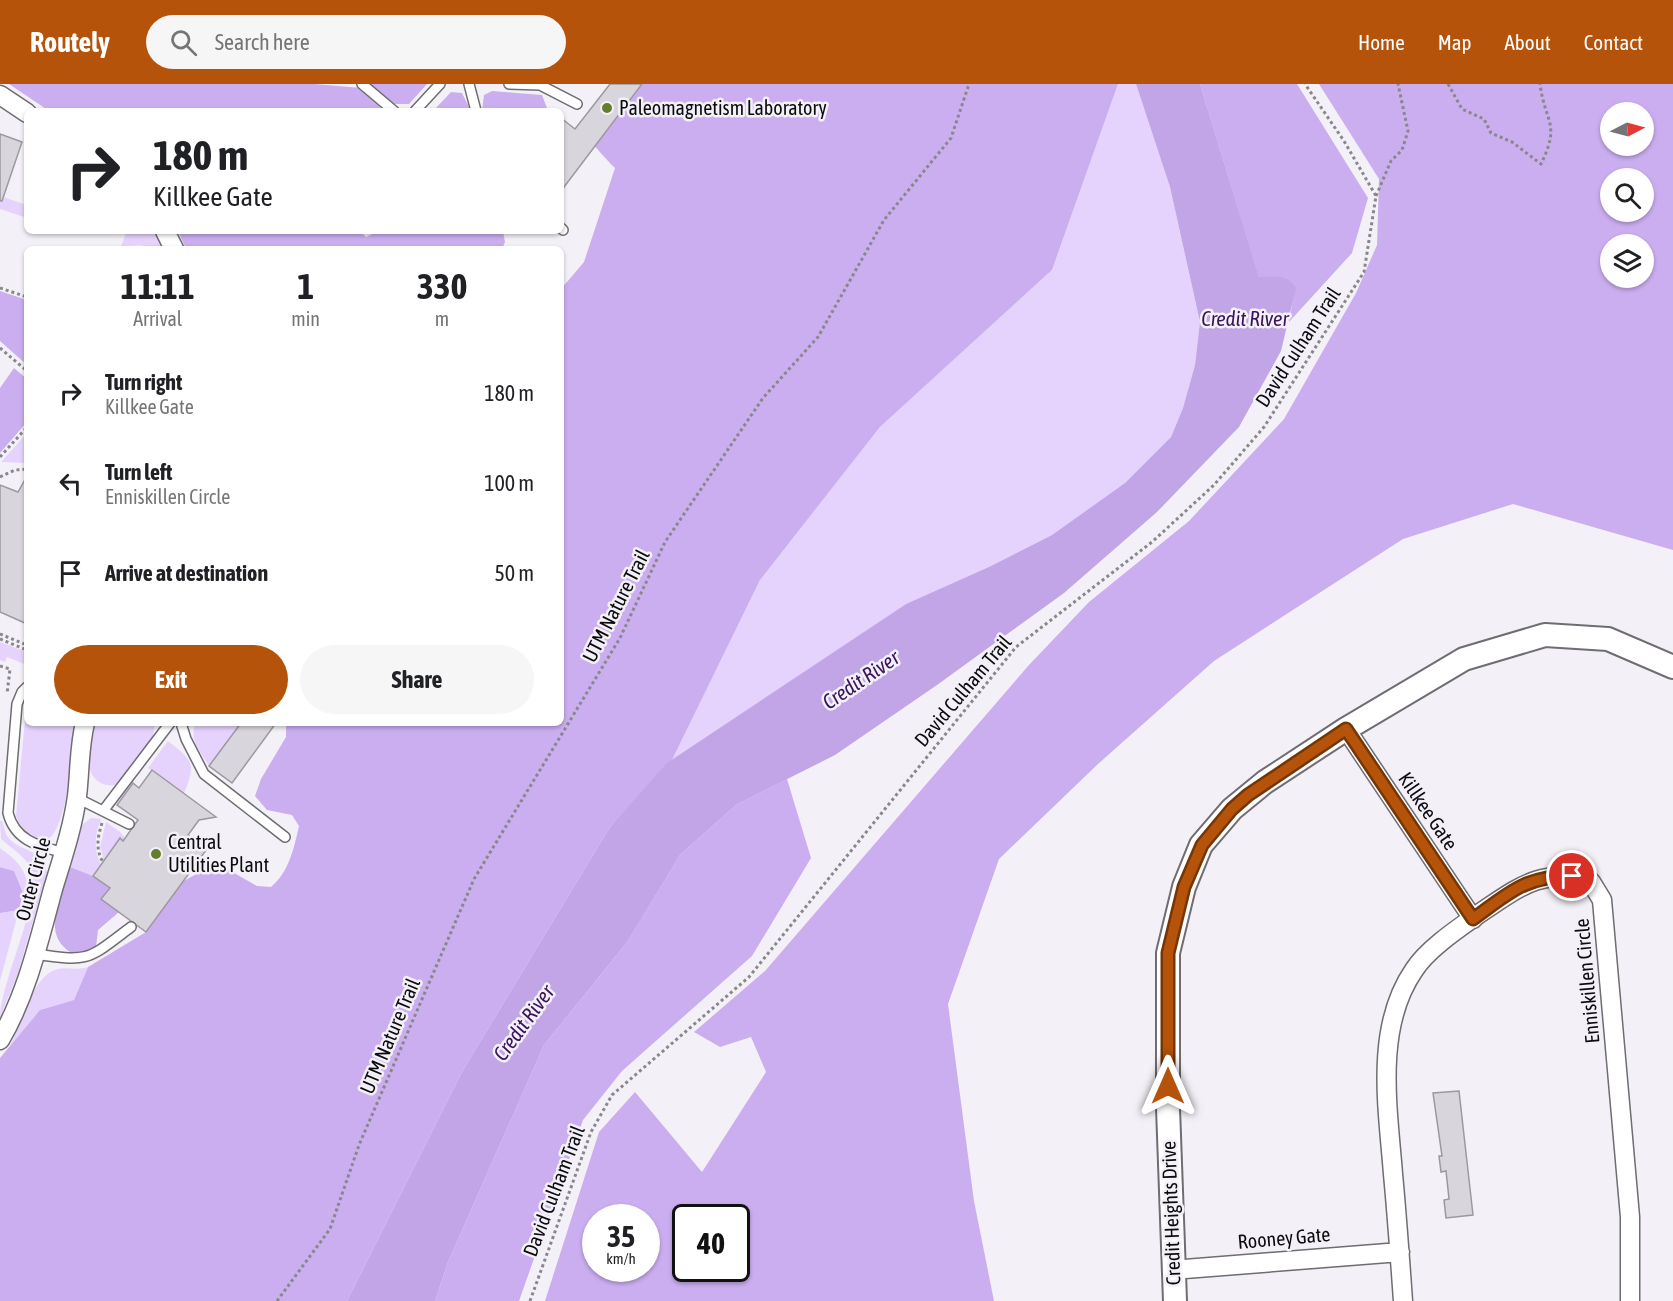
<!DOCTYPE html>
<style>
body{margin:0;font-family:"Asap Condensed",sans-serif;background:#f6f6f6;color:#202124;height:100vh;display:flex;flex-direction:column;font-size:22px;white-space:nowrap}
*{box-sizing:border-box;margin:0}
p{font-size:20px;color:#757577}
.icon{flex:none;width:33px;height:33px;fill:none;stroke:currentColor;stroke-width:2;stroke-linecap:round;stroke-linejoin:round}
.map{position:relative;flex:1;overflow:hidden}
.sheet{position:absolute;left:24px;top:162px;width:540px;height:480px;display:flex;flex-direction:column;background:#fff;border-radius:9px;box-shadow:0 2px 4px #0004}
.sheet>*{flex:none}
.guide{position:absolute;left:24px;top:24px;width:540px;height:126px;border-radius:9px;box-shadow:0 2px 4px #0004;background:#fff;color:#202124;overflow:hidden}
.needle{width:39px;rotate:84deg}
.fabs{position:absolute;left:1600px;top:18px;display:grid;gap:12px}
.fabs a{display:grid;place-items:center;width:54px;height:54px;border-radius:50%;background:#fff;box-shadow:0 2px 4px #0004;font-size:30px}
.speed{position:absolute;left:582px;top:1120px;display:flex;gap:12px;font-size:30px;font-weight:700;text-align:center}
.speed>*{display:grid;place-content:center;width:78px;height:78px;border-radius:50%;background:#fff;box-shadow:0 2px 4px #0004;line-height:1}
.speed small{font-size:15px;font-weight:400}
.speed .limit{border:3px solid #111;border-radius:9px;background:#fff;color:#111}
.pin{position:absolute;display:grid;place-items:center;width:51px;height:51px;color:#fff;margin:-26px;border:3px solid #fff;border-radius:50%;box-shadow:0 2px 6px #0007}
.me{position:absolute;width:66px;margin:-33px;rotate:0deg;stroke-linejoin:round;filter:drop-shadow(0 0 4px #0008)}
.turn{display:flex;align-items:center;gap:21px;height:126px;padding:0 30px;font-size:27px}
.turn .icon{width:78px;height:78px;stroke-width:2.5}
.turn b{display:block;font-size:42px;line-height:51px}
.eta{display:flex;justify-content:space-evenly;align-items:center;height:102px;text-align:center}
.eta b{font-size:36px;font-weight:700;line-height:42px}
.button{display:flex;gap:12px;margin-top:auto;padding:12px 30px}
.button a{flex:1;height:69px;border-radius:36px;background:#b45309;color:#fff;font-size:24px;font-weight:700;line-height:69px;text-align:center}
.button a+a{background:#f6f6f6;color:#202124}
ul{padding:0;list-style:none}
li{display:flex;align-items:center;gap:18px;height:90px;padding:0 30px}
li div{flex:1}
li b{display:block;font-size:22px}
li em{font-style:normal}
header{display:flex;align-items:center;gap:36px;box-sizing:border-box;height:84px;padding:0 30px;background:#b45309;color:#fff}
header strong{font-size:28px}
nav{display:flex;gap:33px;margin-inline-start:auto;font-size:21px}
.search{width:420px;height:54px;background:#f6f6f6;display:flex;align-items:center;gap:15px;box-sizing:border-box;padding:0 21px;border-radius:33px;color:#757577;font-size:22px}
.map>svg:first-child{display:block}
</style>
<header>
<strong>Routely</strong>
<div class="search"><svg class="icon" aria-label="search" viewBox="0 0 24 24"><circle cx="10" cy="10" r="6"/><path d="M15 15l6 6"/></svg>Search here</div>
<nav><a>Home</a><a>Map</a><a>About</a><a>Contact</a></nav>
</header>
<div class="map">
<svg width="1673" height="1217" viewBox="0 0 1673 1217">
<rect width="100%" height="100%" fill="#f3f1f7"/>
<!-- green -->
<path fill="#e5d3fd" d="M1118 0H1136L1170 103 1200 238 1195 281 1183 324 1171 353 1125 399 1052 451 991 482 906 520 672 676 760 496 880 343 1052 186Z
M0 112 27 121V134L0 125Z
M127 147H153L163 165 140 161 121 162Z
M27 349V379L1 378Z
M0 558 27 568V581L7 573 5 578 0 576Z
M27 615V639H74C70 669 70 733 50 754 33 755 21 748 16 732Z
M96 639H155L153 652 118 700C111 702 105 702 99 698 80 684 92 659 96 639Z
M196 639H241L209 682C201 669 188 655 196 639Z
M168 657C192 676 197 679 184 709L148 684Z
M91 734 101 735C95 749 93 767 101 780L93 792 70 783 82 741Z
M0 737H2C4 742 5 748 7 752 19 769 41 762 47 788L18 889 0 933C0 899 44 811 31 785 25 772 11 764 1 755Z
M106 738 120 748 125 754 123 757 120 755 104 776 100 763Z
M0 764C15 775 25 783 28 802L23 809 14 787 0 783Z
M19 826 0 897V829Z
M88 883 74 916 40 926 10 962C20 941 33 893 55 886 66 882 77 887 88 883Z"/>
<!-- forest -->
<path fill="#cbaef0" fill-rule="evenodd" d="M9 0H315L361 4 384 27H49Z
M370 0H427L409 20H394Z
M642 0H1118L1052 186 880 343 760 496 672 676 610 743 463 986 347 1217H0V974L40 926 74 916 88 883 146 848 182 798 205 785 229 786 257 802 271 803C289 788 294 764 299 742L292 731 267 726 255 712 261 695 286 653V639H561V205L584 178 615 84C604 74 597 63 586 54L609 44Z
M1200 0H1297L1368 114 1352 169 1289 238 1295 204 1259 194Z
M1319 0H1673V466L1513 420 1403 455 1214 577 1098 680 999 775 948 920 974 1117 994 1217H545L599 1048 635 1008 702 1088 766 988 751 953 720 963 694 948 765 887 1029 581 1089 518 1189 437 1284 335 1356 209 1377 161 1379 95ZM1611 28H1644V62H1611ZM1611 94H1644V128H1611ZM1611 160H1644V194H1611ZM596 1134H646V1185H596ZM686 1134H736V1185H686Z
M492 7 542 11 547 24 545 27H482L484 11Z
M451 8 462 9 471 27H433Z
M178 147H360L366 153 379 147H503L505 158 502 165H186Z
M0 207 27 216V281L0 257Z
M14 284 27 295V338L0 369V304Z
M787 695 811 774 752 872 622 987 583 1036 519 1217H435L448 1178 544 961 628 857 680 771 736 721Z
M0 783 14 787 23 809 19 826 0 829Z
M70 783 93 792 110 804 101 815 119 828 98 846 96 863C84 869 73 874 63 862 44 842 63 807 70 783Z"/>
<!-- water -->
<path fill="#c2a5e6" d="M1136 0H1200L1259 193C1274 193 1286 189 1296 204L1281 267 1239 343 1157 428 1064 509 937 601 835 671 736 721 680 771 628 857 544 961 448 1178 435 1217H347L463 986 610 743 667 679 906 520 991 482 1052 451 1125 399 1171 353 1183 324 1195 281 1200 238 1170 103Z"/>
<!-- building -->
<path fill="#d8d6dc" stroke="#9b999f" stroke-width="1.5" d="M610 0H642L561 107V34L575 45Z
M0 50 22 58 2 117H0Z
M27 392V540L0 528V401L18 408Z
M241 639H276L232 699 209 682Z
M152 686 216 733 199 736 188 751 207 765 146 848 101 815 110 804 93 792 120 754 123 757 138 736 117 721 133 699 139 704Z
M1459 1007 1473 1131 1446 1134 1444 1116 1449 1115 1446 1087 1441 1088 1439 1072H1442L1433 1009Z"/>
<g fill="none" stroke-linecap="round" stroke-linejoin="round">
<!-- service casing -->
<g stroke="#6f6c72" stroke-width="12">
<path id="service" d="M362 0 394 27
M469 0 476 27
M509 0 540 1 577 20
M415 27 440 0
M561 144 563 146
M27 603 22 608 17 620 8 729C15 757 39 762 64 769
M181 639 186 655 204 690 285 753
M77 714 129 740
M103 727 170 639
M35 870C91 878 87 876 131 843"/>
</g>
<!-- minor casing -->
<g stroke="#6f6c72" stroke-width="21">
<path id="minor" d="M0 11 27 29
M165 147 174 165
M1346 645 1473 835
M0 956C27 910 39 856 53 805 62 775 73 743 77 712 80 687 79 663 85 639
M1172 1186 1400 1168
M1403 1217C1400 1175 1397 1132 1393 1090 1388 1024 1374 944 1414 886 1428 864 1462 842 1483 827 1522 801 1543 784 1591 798L1602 816 1630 1133V1217"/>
</g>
<!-- tertiary casing -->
<g stroke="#6f6c72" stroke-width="26">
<path id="tertiary" d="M1175 1217 1168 1024V869L1184 803 1201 761 1232 725 1265 698 1346 645 1464 575 1545 551 1608 555 1673 583"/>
</g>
<!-- path -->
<path stroke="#89878b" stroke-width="3" stroke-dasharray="3 3" stroke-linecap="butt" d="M1448 0 1462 25 1484 35 1491 49 1512 58 1541 80C1561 39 1545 39 1540 0
M1376 112 1391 77 1402 66 1408 47 1398 0
M0 204 27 213
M0 264 27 287
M0 373 27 343
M0 393 15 386 27 385
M0 550 27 561
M0 555 27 566
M0 582 10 585 7 610
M102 739C98 752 95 765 103 778
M277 1217 330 1145 359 1061 474 795 620 554 665 458 763 314 818 253 884 136 951 54 969 0
M530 1217 591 1048 612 1011 749 893 1016 563 1152 458 1214 401 1264 343 1364 188 1376 112 1344 57 1305 0"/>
<!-- service -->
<use href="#service" stroke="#fff" stroke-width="9"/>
<!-- minor -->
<use href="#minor" stroke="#fff" stroke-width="18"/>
<!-- tertiary -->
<use href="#tertiary" stroke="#fff" stroke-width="22"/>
</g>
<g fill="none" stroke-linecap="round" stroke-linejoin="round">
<!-- route casing -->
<g stroke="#753606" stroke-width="15">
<path id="route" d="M1168 1002V869L1184 803 1202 761 1232 725 1248 711 1346 645 1473 835C1509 809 1525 792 1572 792"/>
</g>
<!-- route -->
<use href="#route" stroke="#b45309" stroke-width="10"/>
</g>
<!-- markers -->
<g fill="#657d2f" stroke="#f3f1f7" stroke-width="2">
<circle cx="607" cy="24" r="6"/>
<circle cx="156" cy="770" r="6"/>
</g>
<g text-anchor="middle" stroke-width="5" stroke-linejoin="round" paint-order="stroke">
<!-- poi labels -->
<g font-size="20" fill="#0c0b0d" stroke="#f3f1f7" text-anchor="start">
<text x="619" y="31">Paleomagnetism Laboratory</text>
<text x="168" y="765">Central<tspan x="168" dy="23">Utilities Plant</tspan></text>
</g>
<!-- street labels -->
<g font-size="20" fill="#0c0b0d" stroke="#f3f1f7">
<text transform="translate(1298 263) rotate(-57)" y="7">David Culham Trail</text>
<text transform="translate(616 522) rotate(-63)" y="7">UTM Nature Trail</text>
<text transform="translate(963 607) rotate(-50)" y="7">David Culham Trail</text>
<text transform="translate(1428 727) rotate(56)" y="7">Killkee Gate</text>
<text transform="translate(33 795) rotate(-75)" y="7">Outer Circle</text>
<text transform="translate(1587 897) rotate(-95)" y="7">Enniskillen Circle</text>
<text transform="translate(390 952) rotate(-67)" y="7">UTM Nature Trail</text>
<text transform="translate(554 1107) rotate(-69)" y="7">David Culham Trail</text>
<text transform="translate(1171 1129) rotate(-92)" y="7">Credit Heights Drive</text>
<text transform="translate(1284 1154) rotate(-5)" y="7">Rooney Gate</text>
</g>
<!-- water labels -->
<g font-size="21" font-style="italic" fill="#3c135e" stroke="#f3f1f7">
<text x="1245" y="242">Credit River</text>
<text transform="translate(861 596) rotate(-34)" y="7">Credit River</text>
<text transform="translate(524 939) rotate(-54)" y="7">Credit River</text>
</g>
</g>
</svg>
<div class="fabs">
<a><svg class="needle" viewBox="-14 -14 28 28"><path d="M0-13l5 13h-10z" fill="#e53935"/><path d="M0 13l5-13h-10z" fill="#757577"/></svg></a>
<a><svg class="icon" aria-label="search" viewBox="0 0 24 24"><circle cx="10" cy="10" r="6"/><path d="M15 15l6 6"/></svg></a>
<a><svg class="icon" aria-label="layers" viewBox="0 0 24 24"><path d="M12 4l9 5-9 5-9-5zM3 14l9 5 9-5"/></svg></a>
</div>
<div class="speed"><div>35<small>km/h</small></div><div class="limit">40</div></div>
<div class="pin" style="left:1572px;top:792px;background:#d93025"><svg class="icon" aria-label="arrive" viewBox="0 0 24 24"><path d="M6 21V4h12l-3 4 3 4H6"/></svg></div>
<svg class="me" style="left:1168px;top:1002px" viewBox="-20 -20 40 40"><path d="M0-17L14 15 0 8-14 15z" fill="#b45309" stroke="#fff" stroke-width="4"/></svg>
<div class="guide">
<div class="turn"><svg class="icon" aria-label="right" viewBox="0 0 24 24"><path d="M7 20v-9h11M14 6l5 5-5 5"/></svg><div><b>180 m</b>Killkee Gate</div></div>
</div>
<section class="sheet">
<div class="eta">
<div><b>11:11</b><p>Arrival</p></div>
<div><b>1</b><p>min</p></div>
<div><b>330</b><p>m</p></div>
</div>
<ul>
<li><svg class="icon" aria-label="right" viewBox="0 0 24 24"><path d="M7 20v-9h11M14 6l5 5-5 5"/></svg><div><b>Turn right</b><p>Killkee Gate</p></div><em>180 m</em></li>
<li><svg class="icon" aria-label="left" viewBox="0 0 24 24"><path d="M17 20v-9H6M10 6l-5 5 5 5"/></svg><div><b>Turn left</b><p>Enniskillen Circle</p></div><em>100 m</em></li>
<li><svg class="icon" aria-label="arrive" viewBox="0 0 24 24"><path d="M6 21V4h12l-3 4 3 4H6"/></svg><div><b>Arrive at destination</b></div><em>50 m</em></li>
</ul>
<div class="button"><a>Exit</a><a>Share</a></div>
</section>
</div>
